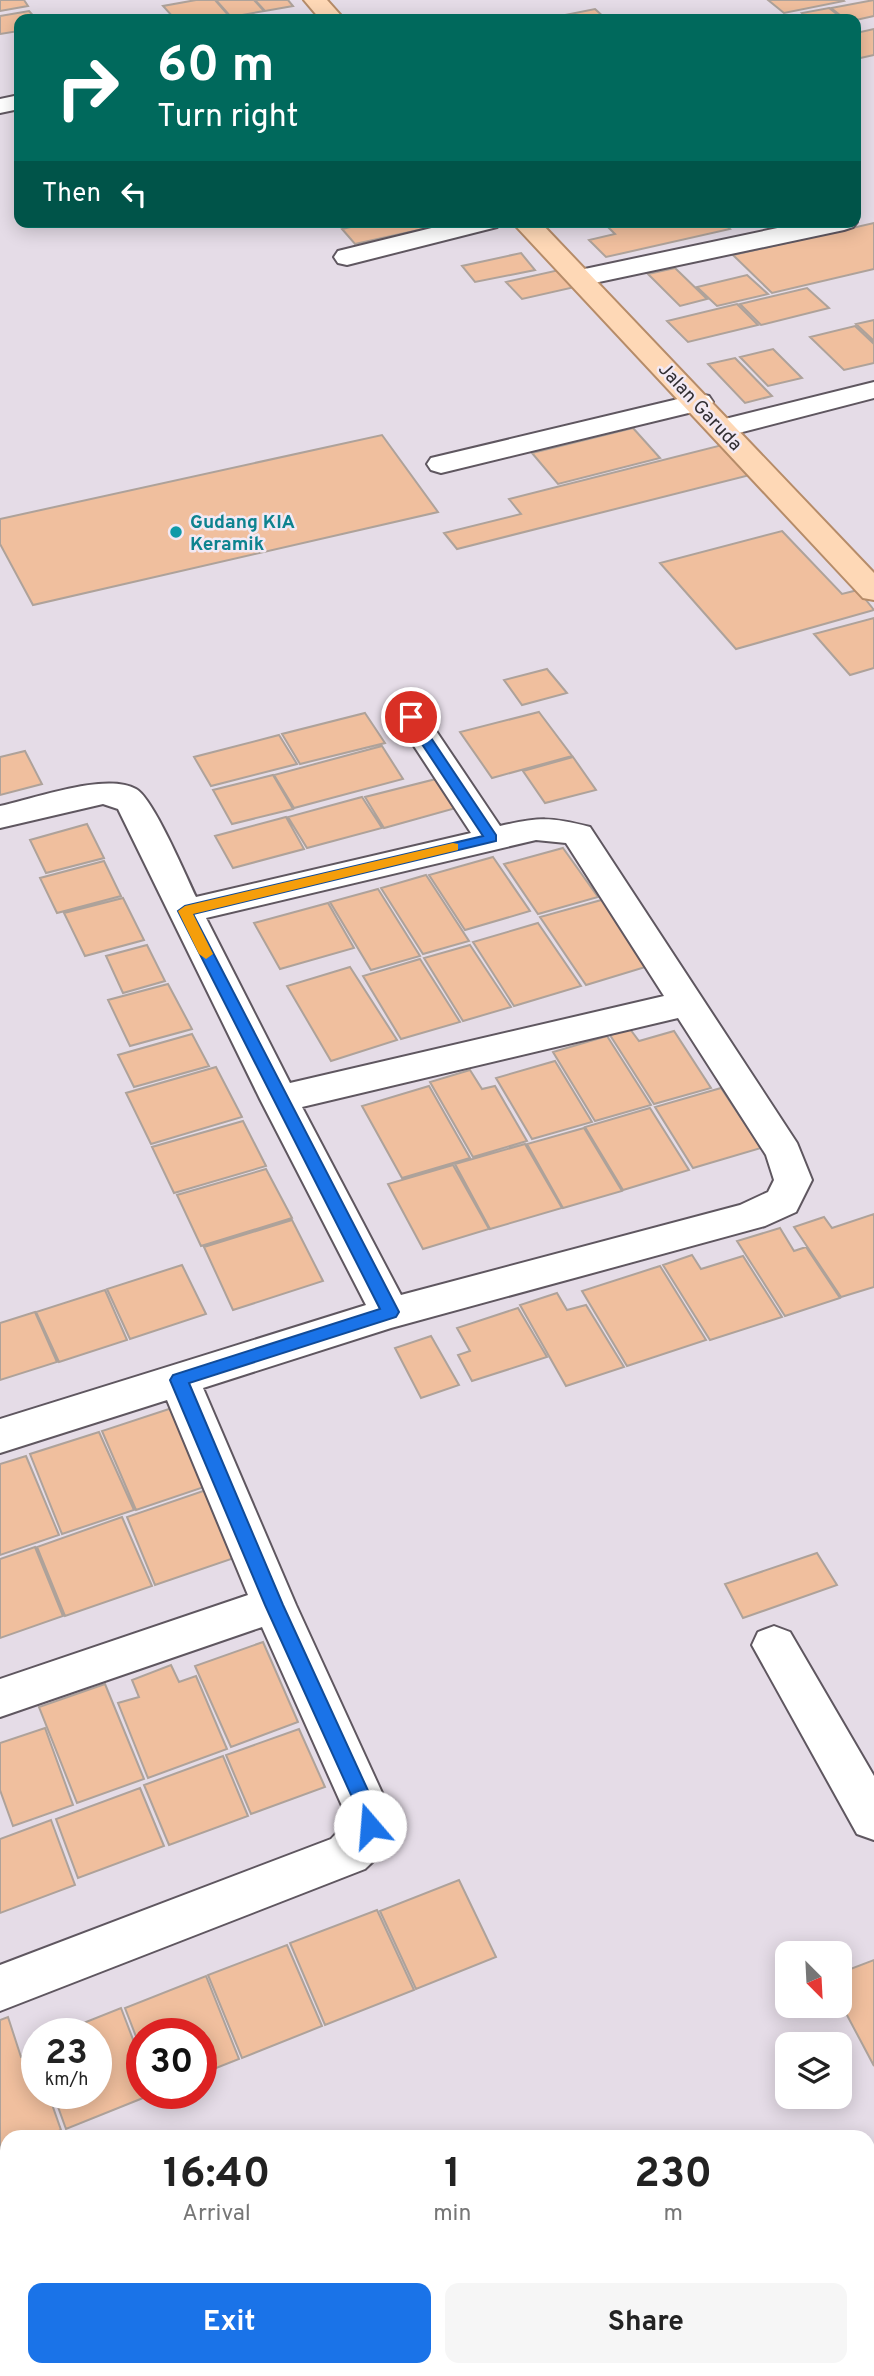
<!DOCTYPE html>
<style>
body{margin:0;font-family:Overpass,sans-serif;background:#f6f6f6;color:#222;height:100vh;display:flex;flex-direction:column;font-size:26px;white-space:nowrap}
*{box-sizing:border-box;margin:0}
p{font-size:23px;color:#767676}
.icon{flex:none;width:38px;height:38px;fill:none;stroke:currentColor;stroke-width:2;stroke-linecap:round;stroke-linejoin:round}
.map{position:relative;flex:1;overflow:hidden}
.drawer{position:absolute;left:0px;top:2130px;width:875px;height:247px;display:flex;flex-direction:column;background:#fff;border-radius:21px 21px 0 0;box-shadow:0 4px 18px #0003}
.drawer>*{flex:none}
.banner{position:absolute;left:14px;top:14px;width:847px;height:214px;border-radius:14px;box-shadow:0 4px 18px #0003;background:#00695c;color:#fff;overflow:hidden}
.needle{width:46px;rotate:156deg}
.controls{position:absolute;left:775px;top:1941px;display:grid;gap:14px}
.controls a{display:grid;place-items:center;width:77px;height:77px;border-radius:14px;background:#fff;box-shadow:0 4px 18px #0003;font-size:35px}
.speed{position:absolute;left:21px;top:2018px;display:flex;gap:14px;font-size:35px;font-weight:700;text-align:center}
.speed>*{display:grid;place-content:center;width:91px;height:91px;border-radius:50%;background:#fff;box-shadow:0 4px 18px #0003;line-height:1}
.speed small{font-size:18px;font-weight:400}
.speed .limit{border:10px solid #d22;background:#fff;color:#111}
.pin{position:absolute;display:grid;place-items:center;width:60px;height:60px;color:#fff;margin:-30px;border:4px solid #fff;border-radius:50%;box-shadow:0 2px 7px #0007}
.me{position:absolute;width:77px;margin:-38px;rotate:342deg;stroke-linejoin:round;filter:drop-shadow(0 0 5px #0008)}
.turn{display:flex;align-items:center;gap:24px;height:147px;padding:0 28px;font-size:32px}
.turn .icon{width:91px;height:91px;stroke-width:2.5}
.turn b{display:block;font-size:49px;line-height:60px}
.then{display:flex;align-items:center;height:66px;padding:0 28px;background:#0003;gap:14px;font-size:26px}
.eta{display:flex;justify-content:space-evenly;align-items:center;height:119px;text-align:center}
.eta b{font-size:42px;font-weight:700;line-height:49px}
.primary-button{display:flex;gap:14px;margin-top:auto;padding:14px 28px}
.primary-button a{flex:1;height:80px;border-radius:14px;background:#1a73e8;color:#fff;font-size:28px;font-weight:700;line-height:80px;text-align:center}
.primary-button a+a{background:#f6f6f6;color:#222}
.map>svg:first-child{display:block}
</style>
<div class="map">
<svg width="874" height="2376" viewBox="0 0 874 2376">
<rect width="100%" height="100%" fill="#e5dce7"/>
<!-- building -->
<path fill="#f0bf9e" stroke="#aea29a" stroke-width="2" d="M0 0H24L28 6 0 11Z
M196 0H215L230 17 190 19 186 15 173 17 163 6Z
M216 0H254L264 11 231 17Z
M255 0H288L293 6 265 11Z
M768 0H843L844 1 784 13Z
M874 0V16L856 20 845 19 831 8Z
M829 8 843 19H809L802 13Z
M595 9 606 19H545Z
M29 11 36 19H19V31L0 34V16Z
M874 29V55L856 59V33Z
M372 222H455L355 244 342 229Z
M632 222H723L730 229 606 257 589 240 615 234 608 227Z
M874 223V269L772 293 733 255Z
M521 253 535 270 475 282 462 266Z
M675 268 707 299 680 306 648 274Z
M559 270 575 287 522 299 506 282Z
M747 275 768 294 717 306 697 287Z
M807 288 829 308 761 325 740 304Z
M737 304 758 325 688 342 667 321Z
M874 320V341L856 324Z
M855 326 874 344V363L844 370 810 337Z
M773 349 802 378 768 386 740 357Z
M735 358 772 396 745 403 708 364Z
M633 428 660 458 558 484 532 453Z
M382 435 438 512 33 605 0 544V519Z
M726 444 754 474 457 549 444 533 521 514 509 499Z
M782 531 842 594 858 590 874 610 736 649 660 563Z
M874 618V668L850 675 814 634Z
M547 669 567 693 522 705 504 680Z
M539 712 572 756 492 778 460 732Z
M365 713 385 743 300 764 282 734Z
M279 735 297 764 211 786 194 757Z
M382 746 403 779 294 808 274 775Z
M25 751 42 784 0 795V757Z
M573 757 596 790 545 803 523 771Z
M273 775 293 809 232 824 213 790Z
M436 779 456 808 384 828 365 797Z
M362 797 382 828 307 848 288 817Z
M286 817 304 849 233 868 215 836Z
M87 824 104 858 46 873 30 840Z
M563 848 598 897 538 914 504 864Z
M493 857 530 911 465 930 429 875Z
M104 861 121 896 57 913 40 878Z
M426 875 469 941 423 954 381 888Z
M378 889 420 956 371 970 330 902Z
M123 898 144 940 85 956 64 913Z
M605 899 652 965 586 985 540 917Z
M328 903 354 948 280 969 254 923Z
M538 923 581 986 514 1006 473 942Z
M147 945 165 981 123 993 106 956Z
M470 945 511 1007 463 1021 424 958Z
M420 959 460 1022 401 1039 363 976Z
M350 967 397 1040 331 1061 287 986Z
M168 984 192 1029 130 1046 108 1000Z
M630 1029 639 1041 674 1031 711 1088 654 1104 610 1035Z
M192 1034 209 1066 134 1087 118 1055Z
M607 1036 651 1105 595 1121 553 1052Z
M555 1061 592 1122 532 1139 496 1078Z
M216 1067 242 1117 151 1144 126 1093Z
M470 1070 482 1089 495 1086 527 1141 473 1157 430 1082Z
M429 1086 470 1158 402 1178 362 1106Z
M721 1088 761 1148 693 1168 655 1107Z
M650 1108 689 1170 623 1190 585 1127Z
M243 1121 266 1166 174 1193 152 1147Z
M584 1128 622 1191 563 1208 527 1144Z
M525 1144 562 1208 490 1229 455 1164Z
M453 1165 489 1229 423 1249 388 1184Z
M266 1169 292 1218 201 1246 177 1195Z
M874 1214V1287L841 1297 794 1227 824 1217 832 1228Z
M292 1220 323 1281 233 1310 204 1247Z
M780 1228 794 1251 806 1247 840 1298 785 1316 737 1241Z
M692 1255 701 1269 743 1256 782 1317 710 1340 663 1265Z
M182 1265 206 1314 130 1339 107 1289Z
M660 1266 706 1340 627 1366 582 1291Z
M105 1290 127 1340 59 1362 36 1312Z
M557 1293 567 1310 586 1305 624 1367 566 1386 520 1305Z
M518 1308 547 1357 472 1381 458 1355 470 1351 457 1328Z
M35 1312 57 1362 0 1380V1323Z
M431 1336 459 1385 421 1398 395 1348Z
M172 1408 207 1486 136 1510 102 1431Z
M99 1432 134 1510 62 1534 30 1454Z
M26 1456 59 1535 0 1555V1464Z
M209 1489 240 1556 155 1585 127 1517Z
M122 1517 152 1586 65 1616 37 1547Z
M35 1547 63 1616 0 1638V1559Z
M817 1553 837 1585 743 1618 725 1584Z
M263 1642 298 1722 231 1747 195 1666Z
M171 1665 179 1682 196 1676 227 1749 148 1778 118 1703 139 1697 132 1680Z
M105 1684 144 1779 77 1803 39 1707Z
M45 1728 73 1805 13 1826 0 1790V1743Z
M299 1729 325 1787 251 1814 226 1755Z
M223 1756 248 1816 169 1845 144 1785Z
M140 1788 164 1846 78 1878 56 1819Z
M51 1820 75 1885 0 1913V1839Z
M459 1880 496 1957 416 1989 380 1911Z
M377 1910 414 1990 325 2025 290 1943Z
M287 1945 322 2026 242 2058 208 1975Z
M874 1960V2066L840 2002V1973Z
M206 1976 239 2059 201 2074V2034H142V2052L125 2008Z
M121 2008 142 2063V2093L153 2094 66 2129 53 2093H96V2034H56Z
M8 2017 21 2057 34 2052 37 2061V2093H48L61 2130 45 2137H7V2151L0 2154V2020Z"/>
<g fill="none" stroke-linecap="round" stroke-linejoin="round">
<!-- minor casing -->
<g stroke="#5f5760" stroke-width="4">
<path id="minor" d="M19 95V109L0 113V99Z
M856 220 857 222 853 227 844 230 580 286 571 284 567 278 571 272 580 270 806 222Z
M456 222H501L497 227 347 265 338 263 334 257 338 251Z
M874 382V398L723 437 713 434 709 428 713 422Z
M699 394 709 396 713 402 709 408 441 473 431 470 427 464 431 458Z
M411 707 422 710 500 826C539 817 551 817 590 827L797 1143 812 1180 796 1212 765 1226 391 1328 203 1388 296 1605 389 1808C394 1834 384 1852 365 1869L0 2011V1965L331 1839 345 1824 343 1808 262 1627 0 1717V1679L248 1595 167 1400 0 1453V1419L366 1305 260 1099 118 809 103 804 0 828V806C33 799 106 772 136 789 153 798 186 876 196 897L471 833 395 717 400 710ZM536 840 566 843 664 996 290 1083 206 918ZM678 1018 766 1155 774 1180 768 1192 740 1205 401 1295 302 1107Z
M774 1626 790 1632 874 1776V1840L857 1834 752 1645 758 1632Z"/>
</g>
<!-- major casing -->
<g stroke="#b68c69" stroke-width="4">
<path id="major" d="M304 0H327L344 19H320Z
M512 222H540L874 573V600L863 598Z"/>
</g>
<!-- minor -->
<use href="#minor" fill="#fff" fill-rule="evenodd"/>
<!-- major -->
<use href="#major" fill="#fed8b6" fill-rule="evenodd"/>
</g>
<!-- route -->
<path fill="#1a73e8" stroke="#114b97" stroke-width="2" d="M411 713 415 714 496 835V841L193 914 399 1312 396 1317 189 1383 283 1605 376 1808 379 1826 376 1832 370 1834 363 1832 357 1808 265 1605 170 1380 173 1375 380 1309 178 911 185 906 483 836 404 717Z"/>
<!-- slow -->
<path fill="#f59e0b" d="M453 843 458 844V850L193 914 213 954 206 959 199 954 178 911 185 906Z"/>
<!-- markers -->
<circle fill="#0f9aa8" stroke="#f2e9f4" stroke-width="2.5" cx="176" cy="532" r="7"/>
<g text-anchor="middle" stroke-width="5" stroke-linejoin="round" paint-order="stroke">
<!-- far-street labels -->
<g font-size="19" fill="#312e32" stroke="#f2e9f4">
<text transform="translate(701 406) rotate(47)" y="7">Jalan Garuda</text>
</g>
<!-- far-culture labels -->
<g font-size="19" font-weight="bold" fill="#0d838f" stroke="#f2e9f4" text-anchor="start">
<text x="190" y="528">Gudang KIA<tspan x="190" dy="22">Keramik</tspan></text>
</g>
</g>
</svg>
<div class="controls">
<a><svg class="needle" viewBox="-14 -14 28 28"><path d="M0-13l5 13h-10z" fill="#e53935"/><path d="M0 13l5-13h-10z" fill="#767676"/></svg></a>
<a><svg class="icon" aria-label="layers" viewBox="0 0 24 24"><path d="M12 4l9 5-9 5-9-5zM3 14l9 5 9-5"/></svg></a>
</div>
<div class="speed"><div>23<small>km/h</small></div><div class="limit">30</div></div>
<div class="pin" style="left:411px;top:717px;background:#d93025"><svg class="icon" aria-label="arrive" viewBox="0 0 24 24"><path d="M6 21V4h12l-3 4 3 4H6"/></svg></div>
<svg class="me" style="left:370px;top:1826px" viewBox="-20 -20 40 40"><circle r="19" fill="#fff"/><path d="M0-13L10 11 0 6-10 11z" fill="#1a73e8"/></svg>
<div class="banner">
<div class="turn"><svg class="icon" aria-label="right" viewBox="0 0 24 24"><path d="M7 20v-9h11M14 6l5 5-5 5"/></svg><div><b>60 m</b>Turn right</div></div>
<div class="then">Then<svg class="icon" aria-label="left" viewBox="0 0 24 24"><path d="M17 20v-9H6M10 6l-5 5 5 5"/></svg></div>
</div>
<section class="drawer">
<div class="eta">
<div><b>16:40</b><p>Arrival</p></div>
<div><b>1</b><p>min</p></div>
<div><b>230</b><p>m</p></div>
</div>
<div class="primary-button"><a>Exit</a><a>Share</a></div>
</section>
</div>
